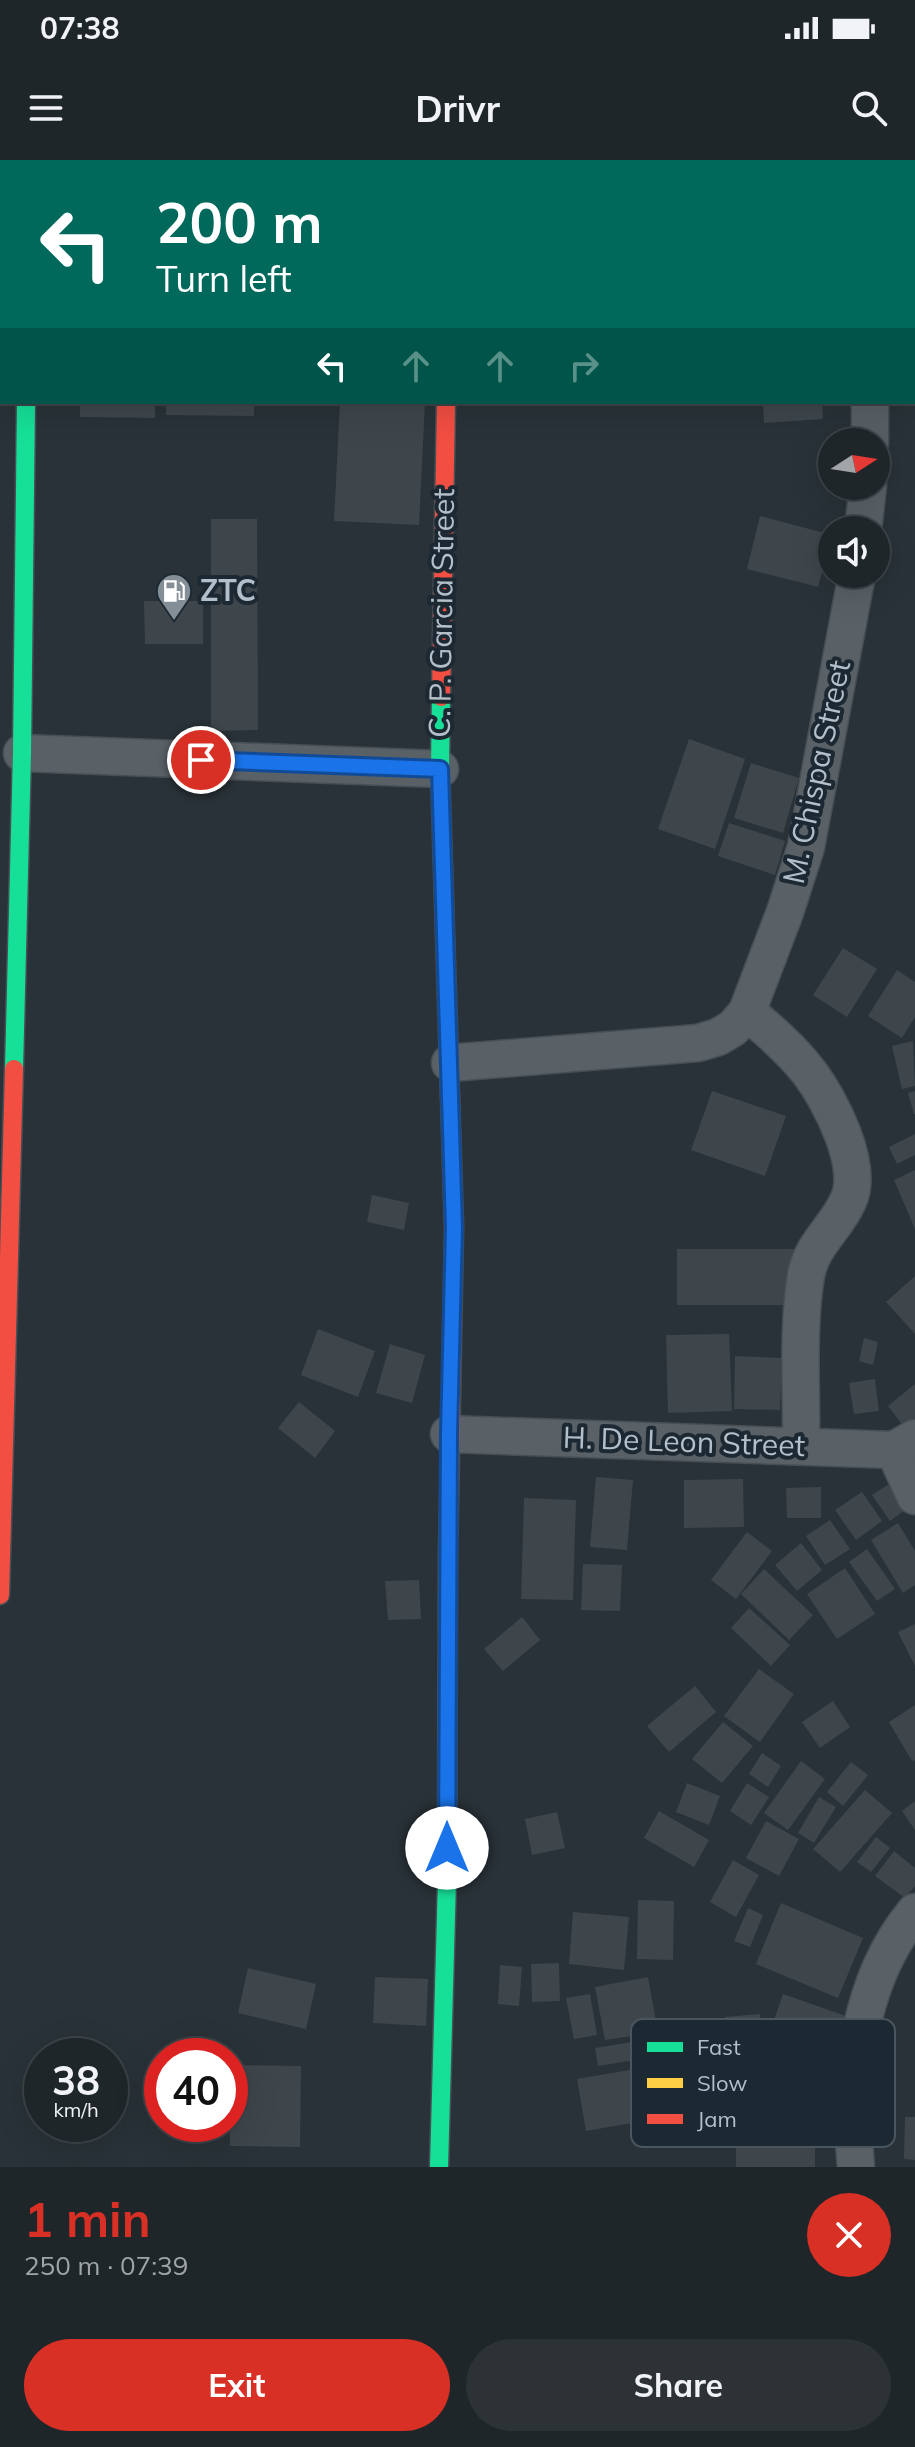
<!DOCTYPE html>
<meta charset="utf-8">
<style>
body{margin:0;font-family:Mulish,sans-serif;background:#2c3236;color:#f1f3f6;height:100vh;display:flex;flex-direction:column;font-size:30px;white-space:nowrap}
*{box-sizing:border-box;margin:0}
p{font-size:26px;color:#a1a5a8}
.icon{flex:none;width:44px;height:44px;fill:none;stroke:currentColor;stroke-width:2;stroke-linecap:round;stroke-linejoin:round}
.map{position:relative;height:2007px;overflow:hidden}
.side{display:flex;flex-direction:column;background:#1f262a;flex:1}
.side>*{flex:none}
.hud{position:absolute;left:0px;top:0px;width:916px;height:244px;box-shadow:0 8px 32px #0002,0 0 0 2px #3c4347;background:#00695c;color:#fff;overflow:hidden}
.needle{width:52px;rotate:78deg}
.controls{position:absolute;left:818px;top:268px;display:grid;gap:16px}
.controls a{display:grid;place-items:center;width:72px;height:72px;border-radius:50%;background:#1f262a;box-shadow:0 8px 32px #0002,0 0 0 2px #3c4347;font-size:40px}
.speed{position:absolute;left:24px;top:1878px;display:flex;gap:16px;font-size:40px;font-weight:700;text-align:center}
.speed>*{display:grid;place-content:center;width:104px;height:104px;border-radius:50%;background:#1f262a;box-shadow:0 8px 32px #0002,0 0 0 2px #3c4347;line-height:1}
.speed small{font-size:20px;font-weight:400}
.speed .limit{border:12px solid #d22;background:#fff;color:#111}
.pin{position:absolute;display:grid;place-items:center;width:68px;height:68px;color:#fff;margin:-34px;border:4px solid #fff;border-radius:50%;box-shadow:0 2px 8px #0007}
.me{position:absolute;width:88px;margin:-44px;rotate:0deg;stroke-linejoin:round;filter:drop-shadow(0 0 6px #0008)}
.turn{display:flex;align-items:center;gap:28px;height:168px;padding:0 24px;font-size:36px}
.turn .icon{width:104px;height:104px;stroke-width:2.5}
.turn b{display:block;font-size:56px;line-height:68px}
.lanes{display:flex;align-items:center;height:76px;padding:0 24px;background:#0003;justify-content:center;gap:40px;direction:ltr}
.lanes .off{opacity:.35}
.round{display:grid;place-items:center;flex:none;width:84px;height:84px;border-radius:42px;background:#2c3236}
.overview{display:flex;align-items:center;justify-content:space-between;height:136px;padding:0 24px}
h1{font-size:48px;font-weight:700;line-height:60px;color:#d93025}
.action{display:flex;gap:16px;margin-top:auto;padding:16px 24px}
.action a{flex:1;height:92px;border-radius:48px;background:#d93025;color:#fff;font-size:32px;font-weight:700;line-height:92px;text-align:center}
.action a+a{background:#2c3236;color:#f1f3f6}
.status{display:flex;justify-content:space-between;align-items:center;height:56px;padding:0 40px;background:#1f262a;direction:ltr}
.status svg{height:22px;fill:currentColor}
header{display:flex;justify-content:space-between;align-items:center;height:104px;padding:0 24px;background:#1f262a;font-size:36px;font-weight:700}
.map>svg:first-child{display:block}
</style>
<div class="status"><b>07:38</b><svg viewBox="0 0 49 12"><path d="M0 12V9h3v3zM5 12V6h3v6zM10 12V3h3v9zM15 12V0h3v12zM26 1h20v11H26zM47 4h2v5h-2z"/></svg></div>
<header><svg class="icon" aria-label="menu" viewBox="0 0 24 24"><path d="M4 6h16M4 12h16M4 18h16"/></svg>Drivr<svg class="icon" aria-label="search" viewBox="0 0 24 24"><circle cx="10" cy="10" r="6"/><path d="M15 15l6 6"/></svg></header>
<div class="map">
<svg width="915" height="2007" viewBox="0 0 915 2007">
<rect width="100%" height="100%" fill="#293238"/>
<!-- building -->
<path fill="#3e464c" d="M80 242H155V258L80 257Z
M166 242H254V256L166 255Z
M340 242H425L419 365 334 361Z
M763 242H822L823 259 764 263Z
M760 356 832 375 818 427 747 409Z
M211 359H257L258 570 211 571Z
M144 441H203V484H145Z
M689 579 745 599 715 689 658 669Z
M751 603 799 618 783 673 734 658Z
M729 663 785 681 775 715 718 696Z
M843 788 877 809 847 857 813 835Z
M897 810 915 822V857L902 878 868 856Z
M913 881 915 926 902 929 892 886Z
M712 931 786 956 765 1016 691 990Z
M915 931V954H914L908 933Z
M915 974V995L897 1004 889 987Z
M915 1010V1069L894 1020Z
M372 1035 409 1043 404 1070 367 1062Z
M677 1089H794L795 1145H677Z
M915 1116V1174L886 1142Z
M318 1169 375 1191 358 1237 301 1215Z
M729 1174 732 1251 668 1253 666 1175Z
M864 1178 878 1182 873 1205 859 1201Z
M390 1184 425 1195 412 1243 376 1233Z
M735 1196 782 1198 780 1250 734 1249Z
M875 1219 879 1251 854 1254 849 1223Z
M915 1224V1258L904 1267 888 1246Z
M299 1242 335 1271 315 1298 278 1268Z
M596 1317 633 1320 627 1390 590 1387Z
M743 1319 744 1367 684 1368V1320Z
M892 1322 909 1347 890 1361 872 1335Z
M821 1327V1358H787L786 1328Z
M862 1332 882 1361 856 1380 835 1350Z
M524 1338 576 1340 573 1440 521 1439Z
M830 1360 850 1389 825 1405 806 1376Z
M898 1363 915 1391V1425L903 1433 871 1380Z
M747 1372 772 1391 736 1439 711 1420Z
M801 1383 822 1410 797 1431 775 1405Z
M867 1389 895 1429 877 1441 849 1402Z
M583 1404 622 1405 620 1451 581 1450Z
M845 1408 875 1454 837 1479 807 1434Z
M764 1409 813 1455 789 1480 741 1434Z
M419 1420 421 1459 388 1460 385 1421Z
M749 1448 790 1485 771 1506 731 1468Z
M522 1457 540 1480 503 1511 484 1489Z
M915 1464V1506L898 1472Z
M759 1509 794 1534 760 1582 724 1556Z
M695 1526 716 1552 669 1592 647 1566Z
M833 1541 850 1567 820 1588 802 1562Z
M915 1545V1600L912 1601 889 1562Z
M723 1562 753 1586 722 1623 692 1599Z
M762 1593 781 1606 768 1627 749 1614Z
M801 1601 825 1619 788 1670 764 1653Z
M851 1602 868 1615 843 1646 827 1632Z
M687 1623 720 1636 709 1665 676 1652Z
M747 1623 769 1637 751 1665 730 1651Z
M865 1630 892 1653 840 1712 813 1689Z
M819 1637 836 1647 814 1683 798 1673Z
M915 1641V1670L902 1651Z
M659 1651 709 1680 694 1707 644 1678Z
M557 1652 565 1688 532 1695 525 1659Z
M766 1661 799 1679 779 1716 746 1698Z
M876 1677 890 1688 871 1712 857 1702Z
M894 1691 915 1708V1726L905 1738 875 1716Z
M733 1700 759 1715 736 1757 710 1742Z
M638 1740 674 1741 673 1800 637 1799Z
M781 1743 863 1778 838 1838 756 1804Z
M748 1748 763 1755 750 1787 734 1781Z
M573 1752 629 1757 624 1810 569 1804Z
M559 1803 560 1841 532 1842 531 1804Z
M500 1805 522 1807 519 1846 498 1844Z
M248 1808 316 1824 306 1869 238 1853Z
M375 1817 428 1819 426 1866 373 1863Z
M648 1817 658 1872 605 1880 595 1827Z
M590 1834 597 1875 574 1879 566 1838Z
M783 1834 846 1856 832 1898 769 1875Z
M760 1854 762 1884 727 1887 725 1857Z
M632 1882 635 1900 598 1906 595 1888Z
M230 1905 301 1906 300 1987 230 1986Z
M635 1909 644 1961 586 1971 577 1919Z
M736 1951H815V2007H736Z
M905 1957H915V2000L904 1999Z"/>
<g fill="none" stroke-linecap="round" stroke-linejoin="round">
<!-- street casing -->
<g stroke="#474f55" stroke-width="39">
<path id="street" d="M450 2V0
M878 2 879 0
M870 282V242
M863 370 868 326
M22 593 440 609
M747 852C769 870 790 888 808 911 830 939 865 1007 848 1041 836 1068 812 1084 806 1115 797 1171 802 1230 801 1286
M450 903 698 883 718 877 733 868 747 852 785 752 806 687 857 414
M449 1274 894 1290 915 1278
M894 1290 915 1336
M856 2007C847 1921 858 1820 915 1752"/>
</g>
<!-- fast casing -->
<g stroke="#474f55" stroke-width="21">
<path id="fast" d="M441 537 440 609 450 936
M14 909 22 593 26 242
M439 2007 447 1720 448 1399"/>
</g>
<!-- slow casing -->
<g stroke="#474f55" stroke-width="21">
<path id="slow" d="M28 0V2"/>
</g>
<!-- jam casing -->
<g stroke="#474f55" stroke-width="21">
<path id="jam" d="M441 537 446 242
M448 1399 454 1068 450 936
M0 1435 14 909"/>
</g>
<!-- street -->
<use href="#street" stroke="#596066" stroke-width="36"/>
<!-- fast -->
<use href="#fast" stroke="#16e098" stroke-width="18"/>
<!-- slow -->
<use href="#slow" stroke="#ffcf43" stroke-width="18"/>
<!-- jam -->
<use href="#jam" stroke="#f24e42" stroke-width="18"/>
</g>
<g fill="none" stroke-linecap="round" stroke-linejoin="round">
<!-- route casing -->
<g stroke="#114b97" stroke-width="20">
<path id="route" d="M201 600 440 609 454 1068 449 1274 447 1688"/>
</g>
<!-- route -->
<use href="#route" stroke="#1a73e8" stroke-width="14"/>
</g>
<!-- icons -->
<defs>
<g id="fuel-pin" transform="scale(1.8)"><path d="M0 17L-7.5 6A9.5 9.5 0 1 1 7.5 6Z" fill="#838e96" stroke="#1c2933"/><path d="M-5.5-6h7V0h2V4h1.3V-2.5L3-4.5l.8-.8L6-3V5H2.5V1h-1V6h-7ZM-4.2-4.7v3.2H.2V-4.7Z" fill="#fff"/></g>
</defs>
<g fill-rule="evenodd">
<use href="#fuel-pin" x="174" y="431"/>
</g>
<g text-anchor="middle" stroke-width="8" stroke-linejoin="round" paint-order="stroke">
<!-- poi labels -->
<g font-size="30" font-weight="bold" fill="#b3bfc9" stroke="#1c2933" text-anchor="start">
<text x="200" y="441">ZTC</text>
</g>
<!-- street labels -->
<g font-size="30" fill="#b3bfc9" stroke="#1c2933">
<text transform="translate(442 453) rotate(-89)" y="10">C. P. Garcia Street</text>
<text transform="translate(817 612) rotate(-78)" y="10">M. Chispa Street</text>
<text transform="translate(684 1282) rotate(2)" y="10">H. De Leon Street</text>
</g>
</g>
<!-- legend -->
<rect x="631" y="1859" width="264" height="128" rx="12" fill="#1c2933" stroke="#495660" stroke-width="2"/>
<rect x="647" y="1882" width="36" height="10" fill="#16e098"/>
<rect x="647" y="1918" width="36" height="10" fill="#ffcf43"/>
<rect x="647" y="1954" width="36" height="10" fill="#f24e42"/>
<g font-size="22" fill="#b3bfc9">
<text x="697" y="1895">Fast</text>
<text x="697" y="1931">Slow</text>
<text x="697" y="1967">Jam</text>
</g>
</svg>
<div class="controls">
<a><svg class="needle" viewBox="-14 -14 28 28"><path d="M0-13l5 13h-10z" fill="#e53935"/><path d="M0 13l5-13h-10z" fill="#a1a5a8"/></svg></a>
<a><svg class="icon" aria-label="sound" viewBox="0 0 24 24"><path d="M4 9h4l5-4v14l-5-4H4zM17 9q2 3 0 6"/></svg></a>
</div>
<div class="speed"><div>38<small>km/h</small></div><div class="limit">40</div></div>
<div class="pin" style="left:201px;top:600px;background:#d93025"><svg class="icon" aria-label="arrive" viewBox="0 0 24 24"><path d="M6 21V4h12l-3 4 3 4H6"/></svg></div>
<svg class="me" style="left:447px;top:1688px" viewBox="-20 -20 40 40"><circle r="19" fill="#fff"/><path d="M0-13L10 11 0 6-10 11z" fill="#1a73e8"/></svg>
<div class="hud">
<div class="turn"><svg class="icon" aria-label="left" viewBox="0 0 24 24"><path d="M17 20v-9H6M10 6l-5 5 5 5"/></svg><div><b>200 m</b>Turn left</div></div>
<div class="lanes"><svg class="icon" aria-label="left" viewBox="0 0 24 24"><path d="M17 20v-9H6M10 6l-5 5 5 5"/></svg><svg class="icon off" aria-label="ahead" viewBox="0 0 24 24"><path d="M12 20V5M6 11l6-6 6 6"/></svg><svg class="icon off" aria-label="ahead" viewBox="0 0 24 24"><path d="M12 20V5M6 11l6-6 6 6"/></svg><svg class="icon off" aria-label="right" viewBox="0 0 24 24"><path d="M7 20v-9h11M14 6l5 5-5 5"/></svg></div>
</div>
</div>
<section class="side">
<div class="overview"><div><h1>1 min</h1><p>250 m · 07:39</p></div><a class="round" style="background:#d93025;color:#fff"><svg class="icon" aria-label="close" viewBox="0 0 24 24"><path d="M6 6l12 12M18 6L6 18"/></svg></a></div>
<div class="action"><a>Exit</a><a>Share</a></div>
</section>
